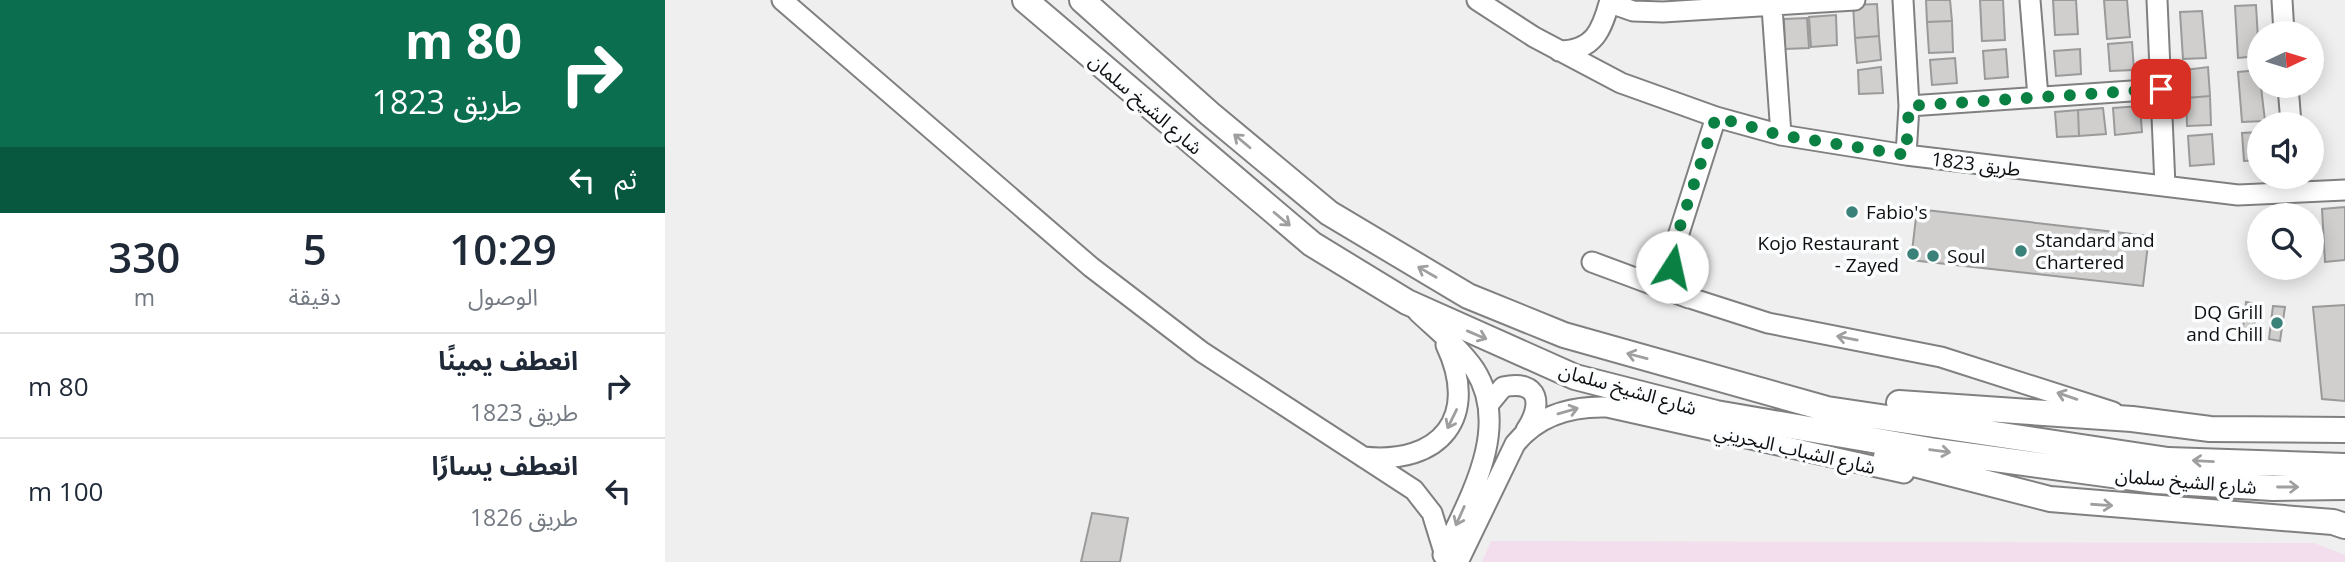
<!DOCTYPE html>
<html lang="ar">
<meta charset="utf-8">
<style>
body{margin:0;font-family:"Open Sans","Noto Sans Arabic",sans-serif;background:#f2f2f3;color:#1f2937;direction:rtl;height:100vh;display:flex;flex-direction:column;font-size:26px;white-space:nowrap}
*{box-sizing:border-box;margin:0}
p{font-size:23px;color:#747a83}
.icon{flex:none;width:38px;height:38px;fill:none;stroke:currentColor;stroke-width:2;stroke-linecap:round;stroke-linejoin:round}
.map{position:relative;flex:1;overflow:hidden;direction:ltr}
.panel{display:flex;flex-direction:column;background:#fff;width:665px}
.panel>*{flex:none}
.guide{background:#0b6e4f;color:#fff;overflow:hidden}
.needle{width:46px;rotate:86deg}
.tools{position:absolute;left:1582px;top:21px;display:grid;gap:14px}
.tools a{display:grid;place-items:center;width:77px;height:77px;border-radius:50%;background:#fff;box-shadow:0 4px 18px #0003;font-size:35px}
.pin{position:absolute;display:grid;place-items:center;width:60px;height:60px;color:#fff;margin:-30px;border-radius:14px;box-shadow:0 4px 10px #0006}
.me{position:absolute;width:77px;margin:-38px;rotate:10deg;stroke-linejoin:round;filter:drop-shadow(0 0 5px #0008)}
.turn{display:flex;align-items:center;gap:24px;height:147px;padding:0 28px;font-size:32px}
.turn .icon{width:91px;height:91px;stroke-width:2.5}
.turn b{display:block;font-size:49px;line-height:60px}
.then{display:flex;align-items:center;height:66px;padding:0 28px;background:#0003;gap:14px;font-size:26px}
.eta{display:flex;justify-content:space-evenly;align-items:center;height:119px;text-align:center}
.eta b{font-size:42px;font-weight:600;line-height:49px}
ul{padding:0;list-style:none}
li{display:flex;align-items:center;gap:21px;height:105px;padding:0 28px;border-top:2px solid #e0e1e3}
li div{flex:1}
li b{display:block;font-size:26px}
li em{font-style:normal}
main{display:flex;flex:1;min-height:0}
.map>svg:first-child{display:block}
</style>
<main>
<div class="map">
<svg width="1680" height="562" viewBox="0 0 1680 562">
<rect width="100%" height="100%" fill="#efeff0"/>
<!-- education -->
<path fill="#f3deed" d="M826 541 1649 543 1680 555V562H817Z"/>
<!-- building -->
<path fill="#d0cfce" stroke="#9b9a9a" stroke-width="2" d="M1261 0H1285L1287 21 1262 22Z
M1315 0H1338L1340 40 1317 41Z
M1388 0H1411L1413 34 1390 35Z
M1439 0H1462L1465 37 1442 39Z
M1212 4 1214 36 1190 38 1188 5Z
M1591 5 1594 56 1573 58 1570 6Z
M1537 11 1541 58 1518 59 1515 12Z
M1171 15 1172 45 1146 47 1144 17Z
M1142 18 1144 48 1120 49 1119 19Z
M1287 21 1288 52 1264 53 1262 22Z
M1214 36 1216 60 1192 63 1190 38Z
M1467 42 1469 70 1445 71 1443 44Z
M1341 49 1343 77 1320 79 1318 51Z
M1415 49 1416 74 1391 76 1389 51Z
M1290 58 1292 83 1267 85 1265 60Z
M1216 67 1218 93 1194 94 1193 70Z
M1543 67 1545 96 1521 98 1519 70Z
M1594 70 1600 121 1577 122 1573 72Z
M1545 96 1546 125 1522 126 1521 98Z
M1475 106 1477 132 1450 135 1448 108Z
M1438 108 1441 134 1414 136 1413 110Z
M1413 110 1414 136 1392 137 1390 112Z
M1594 132V160L1579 161 1577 133Z
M1547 134 1549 164 1525 166 1523 136Z
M1680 207V260L1660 262 1657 209Z
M1252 209 1484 236 1478 286 1246 260Z
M1581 302 1592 304 1588 338 1577 336Z
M1680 305V401L1657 399 1648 307Z
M1608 306 1620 307 1615 341 1604 339Z
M427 513 463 518 455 562H416Z"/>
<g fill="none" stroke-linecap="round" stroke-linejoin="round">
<!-- minor casing -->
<g stroke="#808081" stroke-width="23">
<path id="minor" d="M117 0 426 267 537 352 749 490 767 513 779 552
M812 0 869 37 956 83 1051 117 1116 135 1241 155 1573 195 1680 190
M1238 0 1244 106 1241 155
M1365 0 1373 97
M1492 0 1500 186
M1617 0 1619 33
M945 3 968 11 998 12 1190 0
M1107 7 1116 135
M894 51C929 51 937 30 945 0
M1623 86 1626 124
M1244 106 1496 89
M1051 117 1007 255 1011 280 1025 298 1103 323 1276 357 1448 412
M927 262 1024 298
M753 312C772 330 795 348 810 370 847 429 803 500 778 555
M824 404 838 387C875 379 878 405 861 430
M698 457C776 465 815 417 781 345
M793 562 850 444C873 415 907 406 942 407L1239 473"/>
</g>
<!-- major casing -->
<g stroke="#808081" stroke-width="28">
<path id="major" d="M360 0 647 244 742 302 910 377 1051 413 1271 451 1491 481 1608 488 1680 487
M417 0 545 114 664 213 803 296 899 335 1162 409 1503 460 1680 466
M1234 403 1467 419 1545 429 1680 430
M1221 457 1385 499 1668 522 1680 526"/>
</g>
<!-- minor -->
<use href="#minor" stroke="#fff" stroke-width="19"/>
<!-- major -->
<use href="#major" stroke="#fff" stroke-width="24"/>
</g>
<!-- one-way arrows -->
<defs><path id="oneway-shaft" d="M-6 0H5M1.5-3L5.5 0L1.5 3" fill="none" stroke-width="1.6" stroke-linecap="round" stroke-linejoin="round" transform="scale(1.75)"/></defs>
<g stroke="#9f9f9f">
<use href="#oneway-shaft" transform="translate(577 141) rotate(-140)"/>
<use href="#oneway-shaft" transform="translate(617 219) rotate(40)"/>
<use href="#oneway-shaft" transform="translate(762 272) rotate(-150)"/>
<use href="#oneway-shaft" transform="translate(812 335) rotate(23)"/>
<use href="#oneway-shaft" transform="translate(1182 338) rotate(-169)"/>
<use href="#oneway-shaft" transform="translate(972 356) rotate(-165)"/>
<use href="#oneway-shaft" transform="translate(1402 396) rotate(-161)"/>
<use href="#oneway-shaft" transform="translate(903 411) rotate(-16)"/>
<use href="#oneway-shaft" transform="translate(787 419) rotate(116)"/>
<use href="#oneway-shaft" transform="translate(1275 451) rotate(8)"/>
<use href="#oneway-shaft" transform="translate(1538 461) rotate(-177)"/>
<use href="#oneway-shaft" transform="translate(1623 487)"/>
<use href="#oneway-shaft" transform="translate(1437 505) rotate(4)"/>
<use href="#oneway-shaft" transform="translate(795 516) rotate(114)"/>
</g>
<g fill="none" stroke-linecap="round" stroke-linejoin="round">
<!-- route -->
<path stroke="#0b8043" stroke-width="12" stroke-dasharray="0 21.6" d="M1007 267 1006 254 1051 117 1115 135 1241 155 1244 106 1496 89"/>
</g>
<!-- markers -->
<g fill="#3a8179" stroke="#fcfdfe" stroke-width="2.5">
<circle cx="1187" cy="212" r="7"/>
<circle cx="1356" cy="251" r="7"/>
<circle cx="1248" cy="254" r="7"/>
<circle cx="1268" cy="256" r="7"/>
<circle cx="1612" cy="323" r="7"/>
</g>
<g text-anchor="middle" stroke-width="7" stroke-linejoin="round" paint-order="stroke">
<!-- street labels -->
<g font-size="19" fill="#0f0f0f" stroke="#fcfdfe">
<text transform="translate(481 104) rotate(41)" y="7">شارع الشيخ سلمان</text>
<text transform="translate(1311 164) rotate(7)" y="7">طريق 1823</text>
<text transform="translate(963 389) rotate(16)" y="7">شارع الشيخ سلمان</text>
<text transform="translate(1130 449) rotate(13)" y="7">شارع الشباب البحريني</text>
<text transform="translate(1521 481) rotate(5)" y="7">شارع الشيخ سلمان</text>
</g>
<!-- poi labels -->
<g font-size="19" fill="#0f0f0f" stroke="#fcfdfe" text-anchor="start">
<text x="1201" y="219">Fabio's</text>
<text x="1370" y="247">Standard and<tspan x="1370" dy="22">Chartered</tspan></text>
<text x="1234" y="250" text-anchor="end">Kojo Restaurant<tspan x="1234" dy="22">- Zayed</tspan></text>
<text x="1282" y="263">Soul</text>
<text x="1598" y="319" text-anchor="end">DQ Grill<tspan x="1598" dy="22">and Chill</tspan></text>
</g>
</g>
</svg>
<div class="tools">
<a><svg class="needle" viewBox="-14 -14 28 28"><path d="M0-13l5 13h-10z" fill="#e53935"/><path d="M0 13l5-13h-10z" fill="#747a83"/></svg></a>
<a><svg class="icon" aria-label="sound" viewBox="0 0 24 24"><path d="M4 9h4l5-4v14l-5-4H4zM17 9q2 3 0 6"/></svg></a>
<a><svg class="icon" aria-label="search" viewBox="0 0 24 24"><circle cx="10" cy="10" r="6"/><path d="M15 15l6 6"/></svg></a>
</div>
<div class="pin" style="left:1496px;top:89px;background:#d93025"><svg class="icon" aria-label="arrive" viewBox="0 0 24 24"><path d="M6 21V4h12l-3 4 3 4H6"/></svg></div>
<svg class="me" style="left:1007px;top:267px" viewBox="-20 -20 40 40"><circle r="19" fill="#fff"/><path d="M0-13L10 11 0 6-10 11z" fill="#0b8043"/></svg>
</div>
<section class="panel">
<div class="guide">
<div class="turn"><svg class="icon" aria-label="right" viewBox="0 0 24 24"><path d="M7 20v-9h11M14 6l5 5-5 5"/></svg><div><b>80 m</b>طريق 1823</div></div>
<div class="then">ثم<svg class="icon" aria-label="left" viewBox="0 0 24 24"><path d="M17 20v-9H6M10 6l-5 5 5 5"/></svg></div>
</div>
<div class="eta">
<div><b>10:29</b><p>الوصول</p></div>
<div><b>5</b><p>دقيقة</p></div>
<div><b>330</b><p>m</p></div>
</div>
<ul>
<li><svg class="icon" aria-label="right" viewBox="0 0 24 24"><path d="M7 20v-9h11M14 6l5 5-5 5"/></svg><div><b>انعطف يمينًا</b><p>طريق 1823</p></div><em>80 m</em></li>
<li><svg class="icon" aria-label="left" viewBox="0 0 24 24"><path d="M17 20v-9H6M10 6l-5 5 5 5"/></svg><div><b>انعطف يسارًا</b><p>طريق 1826</p></div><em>100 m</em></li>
</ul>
</section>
</main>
